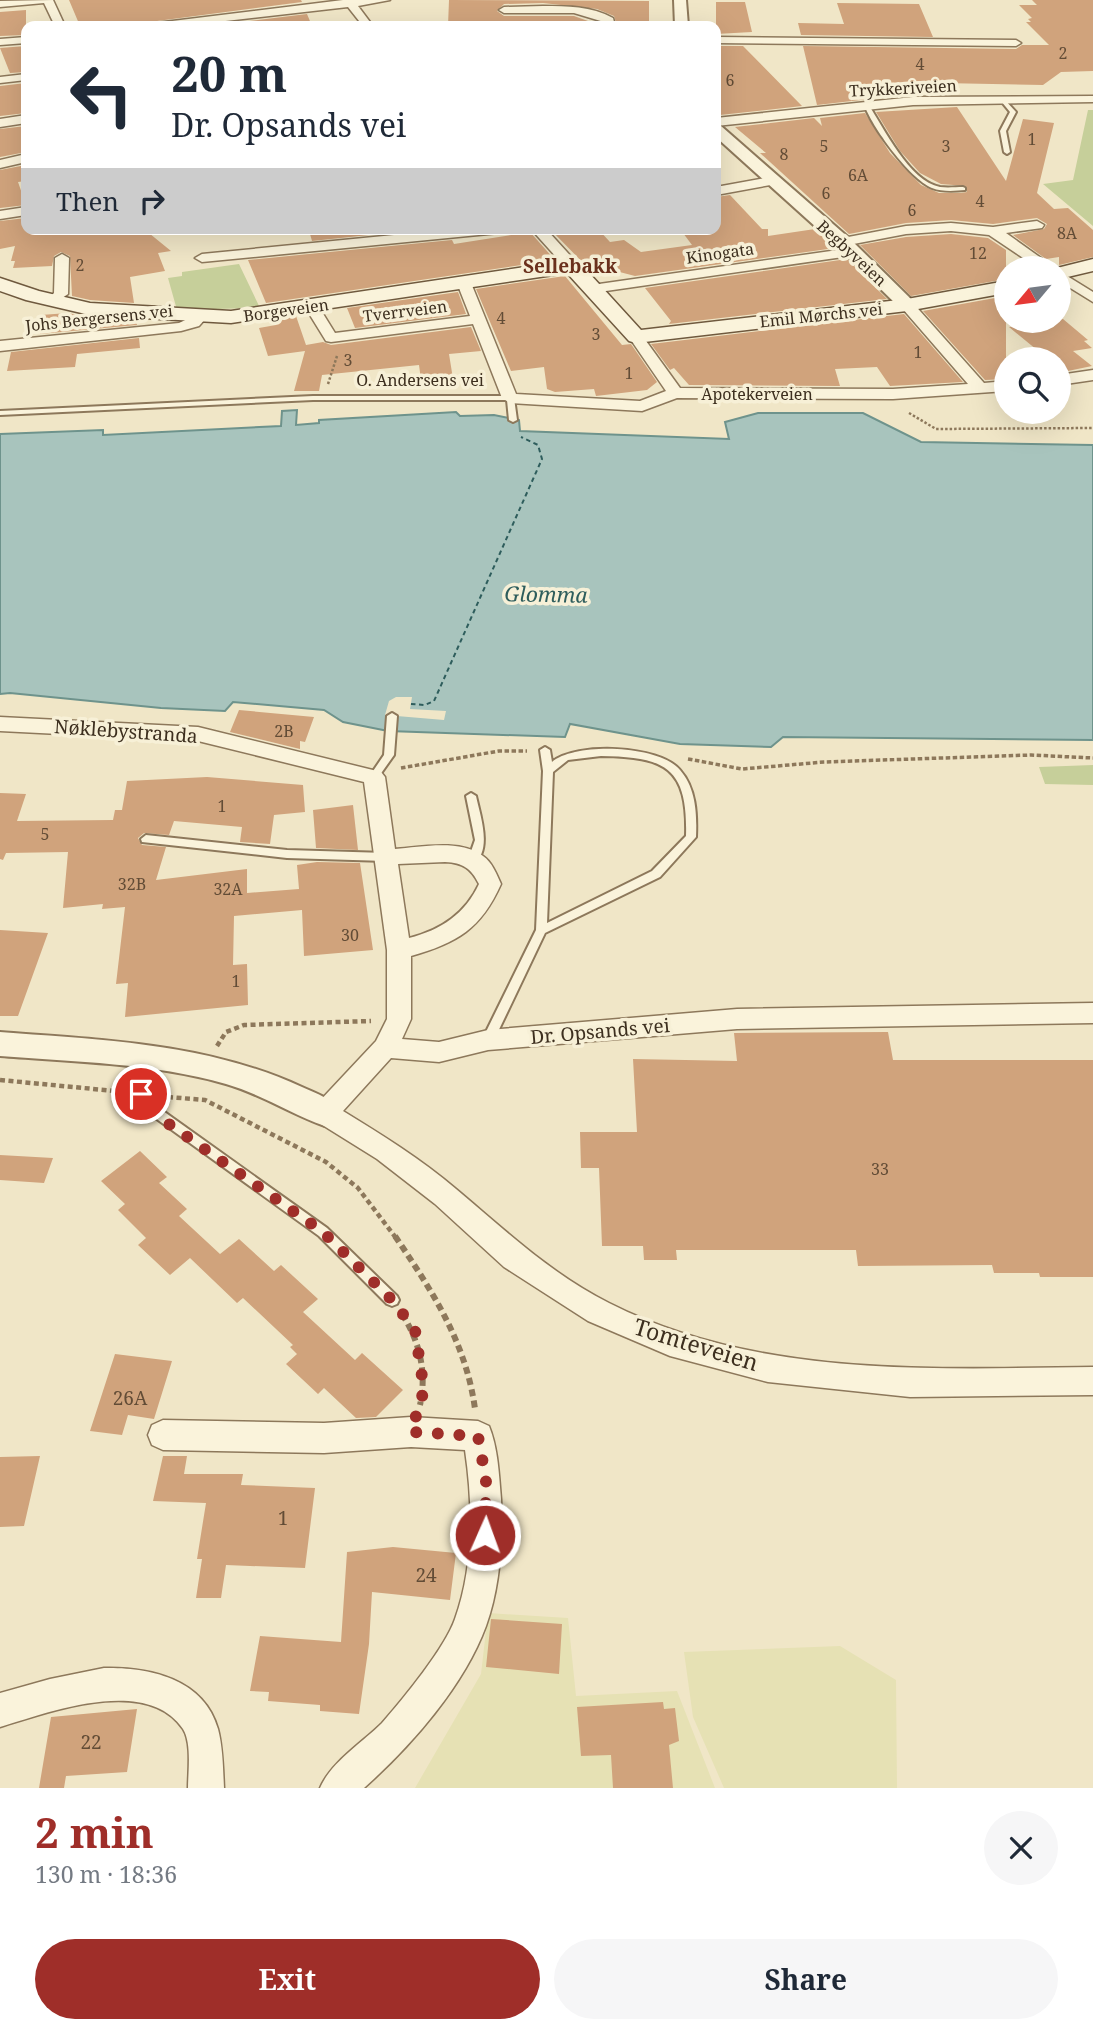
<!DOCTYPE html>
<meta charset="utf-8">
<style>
body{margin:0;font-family:"Noto Serif",serif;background:#f6f6f7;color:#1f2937;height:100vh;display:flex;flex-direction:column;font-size:26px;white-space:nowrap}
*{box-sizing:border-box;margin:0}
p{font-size:23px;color:#747a83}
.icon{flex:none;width:38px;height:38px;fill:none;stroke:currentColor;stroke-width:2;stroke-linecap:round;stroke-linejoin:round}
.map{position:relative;height:1788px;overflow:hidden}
.details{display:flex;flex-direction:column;background:#fff;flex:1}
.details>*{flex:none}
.guide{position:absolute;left:21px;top:21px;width:700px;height:214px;border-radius:14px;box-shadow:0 7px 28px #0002;background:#fff;color:#1f2937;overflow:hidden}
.needle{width:46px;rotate:241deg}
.controls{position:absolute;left:994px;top:256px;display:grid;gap:14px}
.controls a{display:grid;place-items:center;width:77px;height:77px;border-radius:50%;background:#fff;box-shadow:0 7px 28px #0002;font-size:35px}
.pin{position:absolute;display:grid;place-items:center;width:60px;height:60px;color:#fff;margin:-30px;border:4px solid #fff;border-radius:50%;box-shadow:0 2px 7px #0007}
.me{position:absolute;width:77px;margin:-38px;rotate:2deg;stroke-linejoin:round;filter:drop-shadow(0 0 5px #0008)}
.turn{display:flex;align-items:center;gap:24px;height:147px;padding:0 35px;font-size:32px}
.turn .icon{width:91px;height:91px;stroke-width:2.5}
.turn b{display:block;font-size:49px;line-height:60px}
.then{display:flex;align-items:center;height:66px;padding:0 35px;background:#0003;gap:14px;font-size:26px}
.round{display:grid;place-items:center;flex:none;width:74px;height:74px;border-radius:37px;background:#f6f6f7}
.summary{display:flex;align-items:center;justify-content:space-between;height:119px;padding:0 35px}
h1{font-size:42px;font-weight:700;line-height:52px;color:#9f2e29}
.cta{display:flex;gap:14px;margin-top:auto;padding:14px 35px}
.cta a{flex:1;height:80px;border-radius:42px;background:#9f2e29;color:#fff;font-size:28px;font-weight:700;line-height:80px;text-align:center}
.cta a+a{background:#f6f6f7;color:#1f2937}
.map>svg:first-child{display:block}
</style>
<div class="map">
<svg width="1093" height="1788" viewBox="0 0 1093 1788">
<rect width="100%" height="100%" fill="#f0e6c7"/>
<!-- farmland -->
<path fill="#e6e1b4" d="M488 1613 568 1618 576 1696 677 1691 715 1788H415L481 1674Z
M840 1646 896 1680 897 1788H724L693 1717 684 1652Z"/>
<!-- green -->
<path fill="#c6cf9a" d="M1088 110H1093V226L1043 184 1073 180Z
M239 264 260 308 177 310 168 278 182 276V272Z
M1093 765V785L1045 784 1039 767Z"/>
<!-- water -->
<path fill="#a8c4bd" stroke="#6e938c" stroke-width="2" d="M297 410 296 425 319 423V420L456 412 460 416 494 415 519 420 520 431 729 439 725 422 758 413H863L921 442 1093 445V740L783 737 771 747 680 744 570 724 565 737 388 731 343 722 324 710 233 702 225 711 161 708 10 693 0 694V434L103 430V435L281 426 282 411Z"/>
<!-- pier -->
<path fill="#f0e6c7" d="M396 697H412L410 709 446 711 444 720 385 715 389 701Z"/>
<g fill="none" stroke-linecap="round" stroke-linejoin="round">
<!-- ferry -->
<path stroke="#2e5d5c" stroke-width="2" stroke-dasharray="4.5 3.5" stroke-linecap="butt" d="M411 704 425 705 434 701 542 459 538 445 521 437"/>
</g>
<!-- building -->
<path fill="#d0a37c" d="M69 0H301L302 2 119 26H80Z
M449 0 649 1V26H617L614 16 597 9 543 3 504 4 497 11 504 16H574L602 26H448Z
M1032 0H1093V71L1061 72 1043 85 941 83 948 94H913L817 105 803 46 1016 49 1022 45H1049L1026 22H1031L1028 19 1032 18 1019 5H1037Z
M716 2H745L752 32 716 34Z
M837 3 919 4 933 37 801 35 798 23 844 24Z
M26 10V35L0 36V12Z
M307 14 312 26 217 25Z
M26 46V72L10 73 0 48Z
M716 46H743L802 106 720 115 716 111Z
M26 83V113L0 116V86Z
M957 107 1006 181 1023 119 1054 123 1037 193 1054 209 1068 208 1093 230V257L1059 265V257L1046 259 1013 235 1044 229 1047 224 1037 218 993 224 951 220 906 223 849 234 760 153H766L735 127 814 118 822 126 820 118 865 113 890 153 921 185 939 193H961L967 192 966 186 941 184 920 173 900 151 876 112Z
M26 126V152L0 157V129Z
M26 165V181L18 182 26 205 0 208V170Z
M730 195 762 229H768V236L815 229 835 248 635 276 608 269 592 272 550 229H598L610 242 624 240 641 252 692 245 680 229H716V197Z
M26 218V229H60L59 232 144 229 171 251 158 253 165 271 130 277 134 303 90 300 72 296 70 256 61 252 54 256 52 266 13 268 15 261H11L15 246 0 249V221Z
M372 229H426L312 241 310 234Z
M530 232 555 260 266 303 248 260 452 240 454 244Z
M951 234 988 238 1006 250V279L911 296 860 245 906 237Z
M847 259 887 299 669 324 671 321 645 288Z
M565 276 622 345 631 344 657 382 647 390 596 396 594 389 555 392 547 389 544 367 511 371 476 289Z
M458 292 466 314 355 328 347 308Z
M1006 296V379L985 380 923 311Z
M68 313 90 318 136 320 137 325 40 334 41 315Z
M904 314 963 382 890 386 877 367 835 369 840 386 689 385 674 368 670 370 651 344Z
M296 316 306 345 323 342 331 345 471 327 481 351 449 354 454 385 422 387 419 365 322 375 319 391H294L305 351 268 356 259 328 276 325 273 319Z
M1063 319 1088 340 1084 341 1092 348 1073 351 1092 366 1063 372 1059 368V359H1048L1009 327Z
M139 338 140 348 77 354 75 367 7 371 11 352Z
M239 710 314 717 305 742 300 741V749L230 732Z
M207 777 303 785 305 812 274 815 270 844 240 842 242 827 174 821 169 835 144 833 138 838 142 845 166 847 156 880 247 869V893L299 889 297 865 317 862 360 863 373 950 304 956 302 910 234 916 233 965 247 964 248 1005 125 1017 128 983 116 984 125 907 102 909 103 904 63 908 68 852 6 853 3 860 0 859V793L26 794 17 821 113 820 115 810H122L127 781Z
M353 805 358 850 316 848 313 810Z
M0 930 48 933 18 1016H0Z
M888 1032 893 1060H1093V1277H1040L1039 1273H994L992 1265 858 1266 856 1250H676L677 1260H644L643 1246H602L599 1168H581L580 1132H637L633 1059 737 1061 734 1033Z
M140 1151 167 1177 159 1183 187 1209 179 1216 220 1254 239 1239 274 1271 281 1265 318 1299 303 1312 355 1360 362 1353 403 1390 376 1417 356 1418 324 1388 318 1394 286 1364 297 1354 290 1347 293 1345 243 1298 237 1303 190 1258 170 1275 138 1245 146 1238 118 1210 125 1204 101 1181Z
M0 1155 53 1158 44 1183 0 1180Z
M115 1354 172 1361 154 1419 128 1415 122 1435 90 1431Z
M40 1456 24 1526 0 1527V1457Z
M163 1456H187L184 1474H243L241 1485 315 1488 305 1568 226 1565 221 1598H196L202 1559H197L206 1503 153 1501Z
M393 1547 456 1553 450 1600 372 1592 369 1644 359 1714 320 1711V1705L268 1701 269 1692 250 1691 260 1636 341 1642 347 1552Z
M491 1619 562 1624 559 1674 486 1667Z
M663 1702 664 1709 675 1708 679 1741 669 1745 673 1788H613L611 1755 581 1756 577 1707Z
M137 1709 127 1772 66 1776 64 1788H39L51 1717Z"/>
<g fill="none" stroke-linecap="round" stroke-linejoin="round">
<!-- service casing -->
<g stroke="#8d785b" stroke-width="4">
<path id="service" d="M1004 99 1016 112 1006 131 1010 152 1007 154 1004 152 1000 131 1010 112 1001 101Z
M864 104H868C884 128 909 181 940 187 948 188 956 187 963 187L965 188V190C955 191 942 192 932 188 910 179 871 126 864 104Z
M313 396H510L514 398 517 420 513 422 509 420 507 400H313L0 415V411Z
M392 713 397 716 394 755 377 779H371L369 777 384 755 387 716Z
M545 747 550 750 552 762C576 742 659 745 680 770 696 788 697 814 696 837L660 877 545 933 494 1040 492 1043 488 1045 484 1043 482 1040 536 930 543 771 540 750ZM601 756C665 757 688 767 686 836L652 871 547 923 553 772 568 760Z
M471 793 476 796C480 815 493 851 473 864L468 860 475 840 466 796Z
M146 835 287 850 386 853 391 857 386 861 287 858 142 842 141 839Z
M151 1053 155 1055 157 1058 147 1094 149 1101 327 1228 397 1296 399 1300 397 1304 392 1306 387 1304 319 1236 140 1107 135 1094 145 1058 147 1055Z"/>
</g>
<!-- minor casing -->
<g stroke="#8d785b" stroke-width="3">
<path id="minor" d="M53 0 65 26H55L44 3 0 7V1Z
M343 0H390L358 6 373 26H363L348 7 182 26H151L156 23Z
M543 6C567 6 591 6 613 18L615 26H605L604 22 574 13H504L499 10 504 7Z
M26 37V43L0 45V39Z
M716 37 1016 40 1021 43 1016 46 716 43Z
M26 74V80L0 83V77Z
M1093 96V102L913 105 716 126V118L913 97Z
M26 115V123L0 127V119Z
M26 154V162L0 168V160Z
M771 177 776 178V184L716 195V187Z
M26 207V215L0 219V211Z
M1037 221 1044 225 1042 228 1006 233 1055 268H1038L989 235 951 231 906 234 843 246 836 242 843 238 906 226 951 223 993 227Z
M455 229H506L499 233 202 262 195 258 202 254Z
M531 229H546L577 263V269H567Z
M852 248 857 249V255L592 293 585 289 592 285Z
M62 254 69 258 68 294 52 305 45 301 54 293 55 258Z
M1059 271 1093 292V302L1059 281Z
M464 279 471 283 516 394 640 401 666 391 629 337 636 333 641 334 680 388 893 389 968 384 902 308 900 305 902 302H912L984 383 1006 381V391L893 399 677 398 642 411 510 403 502 398 473 324 331 342 326 341 305 307 312 303 317 304 335 333 470 316 457 283Z
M200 313 207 317 199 326 181 331 0 351V341L179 323Z
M1093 370V380L1059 385V375Z
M0 717 198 727 381 772 385 777 395 849C421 847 461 839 483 856 492 862 497 875 501 884 481 929 457 943 411 956V1019L402 1039 439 1042 488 1030 737 1009 1093 1003V1023L737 1029 488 1050 439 1062 391 1058 343 1111C382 1135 421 1159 456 1189 505 1230 551 1274 609 1303 757 1378 932 1369 1093 1367V1395L910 1397 768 1382 670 1356 588 1321 504 1267 435 1204 377 1159 316 1121 312 1113 316 1105 376 1041 387 1019V950L364 782 198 741 0 731ZM445 862C463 863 471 868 479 884 465 914 441 930 409 938L398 864Z
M411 1417 478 1421 489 1426C498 1448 499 1475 501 1499 503 1541 500 1587 486 1626 464 1686 411 1746 364 1788H320C331 1762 362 1743 382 1723 403 1699 445 1648 455 1619 474 1566 473 1504 465 1450L411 1447 324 1453 163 1450 152 1445 148 1435 152 1425 163 1420 324 1423Z
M104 1668C150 1667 204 1679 218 1729 223 1748 223 1769 224 1788H188C188 1772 192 1743 183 1729 147 1675 49 1712 0 1727V1693L50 1679Z"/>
</g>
<!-- tertiary casing -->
<g stroke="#8d785b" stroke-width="4">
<path id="tertiary" d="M674 0H686L688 26H675Z
M716 125 721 126 849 238 913 301 916 305 913 309H901L837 246 716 137Z
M0 1032C104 1040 206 1043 302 1087 317 1094 334 1099 341 1113L336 1122 325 1126C291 1114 261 1094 226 1084 153 1063 75 1062 0 1056Z"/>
</g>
<!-- secondary casing -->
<g stroke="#6f593e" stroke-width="3">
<path id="secondary" d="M1093 259V271L1059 279V268H1057Z
M572 260 579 262 641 330 907 299 1006 281V293L907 311 636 343 629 341 567 273 231 323 90 315 26 300 0 291V278L39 291 90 303 231 311Z"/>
</g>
<!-- path-far3 -->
<path stroke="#8d785b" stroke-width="2.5" stroke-dasharray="2.5 2" stroke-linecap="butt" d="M328 384 337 356
M909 413 936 429 1093 428"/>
<!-- path-far2 -->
<path stroke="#8d785b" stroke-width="3.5" stroke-dasharray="4.5 2.5" stroke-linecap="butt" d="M688 759 742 769 824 762 1031 755 1093 758
M401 768 499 751H527"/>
<!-- path-far1 -->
<path stroke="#8d785b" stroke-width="4.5" stroke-dasharray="5 3.5" stroke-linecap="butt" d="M217 1046 226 1032 244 1025 371 1021
M0 1080 125 1092
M168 1097 205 1100 326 1162 358 1188 396 1238"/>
<!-- path -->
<path stroke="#8d785b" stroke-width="6" stroke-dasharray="7 4.5" stroke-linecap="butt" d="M395 1236C432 1291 466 1342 475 1409
M402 1314C420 1342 427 1373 420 1405"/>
<!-- service -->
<use href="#service" fill="#faf3db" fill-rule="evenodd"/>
<!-- minor -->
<use href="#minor" fill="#faf3db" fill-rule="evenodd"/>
<!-- tertiary -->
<use href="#tertiary" fill="#faf3db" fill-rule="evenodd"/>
<!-- secondary -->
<use href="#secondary" fill="#faf3db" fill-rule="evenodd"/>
</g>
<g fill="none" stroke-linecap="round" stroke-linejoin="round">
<!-- route -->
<path stroke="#9f2e29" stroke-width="12" stroke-dasharray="0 21.6" d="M141 1094 144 1104 156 1115 323 1232 392 1300 415 1330 424 1390 411 1432 478 1436 486 1480 485 1535"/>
</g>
<g text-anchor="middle" stroke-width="7" stroke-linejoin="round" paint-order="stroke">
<!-- number labels -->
<g font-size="16" fill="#624c36">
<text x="1063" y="59">2</text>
<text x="920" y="70">4</text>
<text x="730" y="86">6</text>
<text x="1032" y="145">1</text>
<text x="824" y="152">5</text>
<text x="946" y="152">3</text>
<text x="784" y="160">8</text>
<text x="858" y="181">6A</text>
<text x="826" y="199">6</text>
<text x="980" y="207">4</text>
<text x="912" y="216">6</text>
<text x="1067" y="239">8A</text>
<text x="978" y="259">12</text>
<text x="80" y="271">2</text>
<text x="501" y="324">4</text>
<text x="596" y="340">3</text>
<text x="918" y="358">1</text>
<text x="348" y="366">3</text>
<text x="629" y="379">1</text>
<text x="284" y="737">2B</text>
<text x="222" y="812">1</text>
<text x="45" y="840">5</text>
<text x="132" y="890">32B</text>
<text x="228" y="895">32A</text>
<text x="350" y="941">30</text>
<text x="236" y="987">1</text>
<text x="880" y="1175">33</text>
</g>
<!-- far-street labels -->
<g font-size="16" fill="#3d2f1f" stroke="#f7f0d7">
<text transform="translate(903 88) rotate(-3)" y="6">Trykkeriveien</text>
<text transform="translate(720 253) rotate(-8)" y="6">Kinogata</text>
<text transform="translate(852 253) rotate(43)" y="6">Begbyveien</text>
<text transform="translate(286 310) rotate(-8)" y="6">Borgeveien</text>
<text transform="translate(405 311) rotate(-7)" y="6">Tverrveien</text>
<text transform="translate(821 315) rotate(-6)" y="6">Emil Mørchs vei</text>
<text transform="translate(99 318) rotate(-6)" y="6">Johs Bergersens vei</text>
<text x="420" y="386">O. Andersens vei</text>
<text x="757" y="400">Apotekerveien</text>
</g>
<!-- far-quarter labels -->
<g font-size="19" font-weight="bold" fill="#6b311d" stroke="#f7f0d7">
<text x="570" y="273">Sellebakk</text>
</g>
<!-- street labels -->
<g font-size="19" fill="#3d2f1f" stroke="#f7f0d7">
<text transform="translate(126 731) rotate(4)" y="7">Nøklebystranda</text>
<text transform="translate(600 1031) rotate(-5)" y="7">Dr. Opsands vei</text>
</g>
<!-- near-number labels -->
<g font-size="19" fill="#624c36">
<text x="130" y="1405">26A</text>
<text x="283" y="1525">1</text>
<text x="426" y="1582">24</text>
<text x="91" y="1749">22</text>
</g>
<!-- water labels -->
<g font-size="21" font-style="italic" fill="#2e5d5c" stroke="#f7f0d7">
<text transform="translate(546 595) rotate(1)" y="7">Glomma</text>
</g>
<!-- near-street labels -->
<g font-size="23" fill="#3d2f1f" stroke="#f7f0d7">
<text transform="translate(696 1345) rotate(17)" y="8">Tomteveien</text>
</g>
</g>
</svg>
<div class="controls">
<a><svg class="needle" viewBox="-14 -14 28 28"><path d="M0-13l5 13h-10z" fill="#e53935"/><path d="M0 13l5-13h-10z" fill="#747a83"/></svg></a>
<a><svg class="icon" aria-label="search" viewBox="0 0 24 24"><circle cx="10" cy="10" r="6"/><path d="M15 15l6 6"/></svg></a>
</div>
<div class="pin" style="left:141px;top:1094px;background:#d93025"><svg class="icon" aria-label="arrive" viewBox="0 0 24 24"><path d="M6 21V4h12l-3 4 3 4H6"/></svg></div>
<svg class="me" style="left:485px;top:1535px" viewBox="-20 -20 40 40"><circle r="17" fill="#9f2e29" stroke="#fff" stroke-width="3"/><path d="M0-11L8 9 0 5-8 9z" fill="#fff"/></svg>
<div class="guide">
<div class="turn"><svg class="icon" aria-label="left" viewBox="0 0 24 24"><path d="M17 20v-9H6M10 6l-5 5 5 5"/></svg><div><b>20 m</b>Dr. Opsands vei</div></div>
<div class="then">Then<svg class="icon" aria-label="right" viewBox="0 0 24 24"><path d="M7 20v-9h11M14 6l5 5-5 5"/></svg></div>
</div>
</div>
<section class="details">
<div class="summary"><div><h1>2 min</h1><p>130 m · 18:36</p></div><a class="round"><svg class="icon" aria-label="close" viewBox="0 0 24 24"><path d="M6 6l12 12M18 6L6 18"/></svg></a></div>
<div class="cta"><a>Exit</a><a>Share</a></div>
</section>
